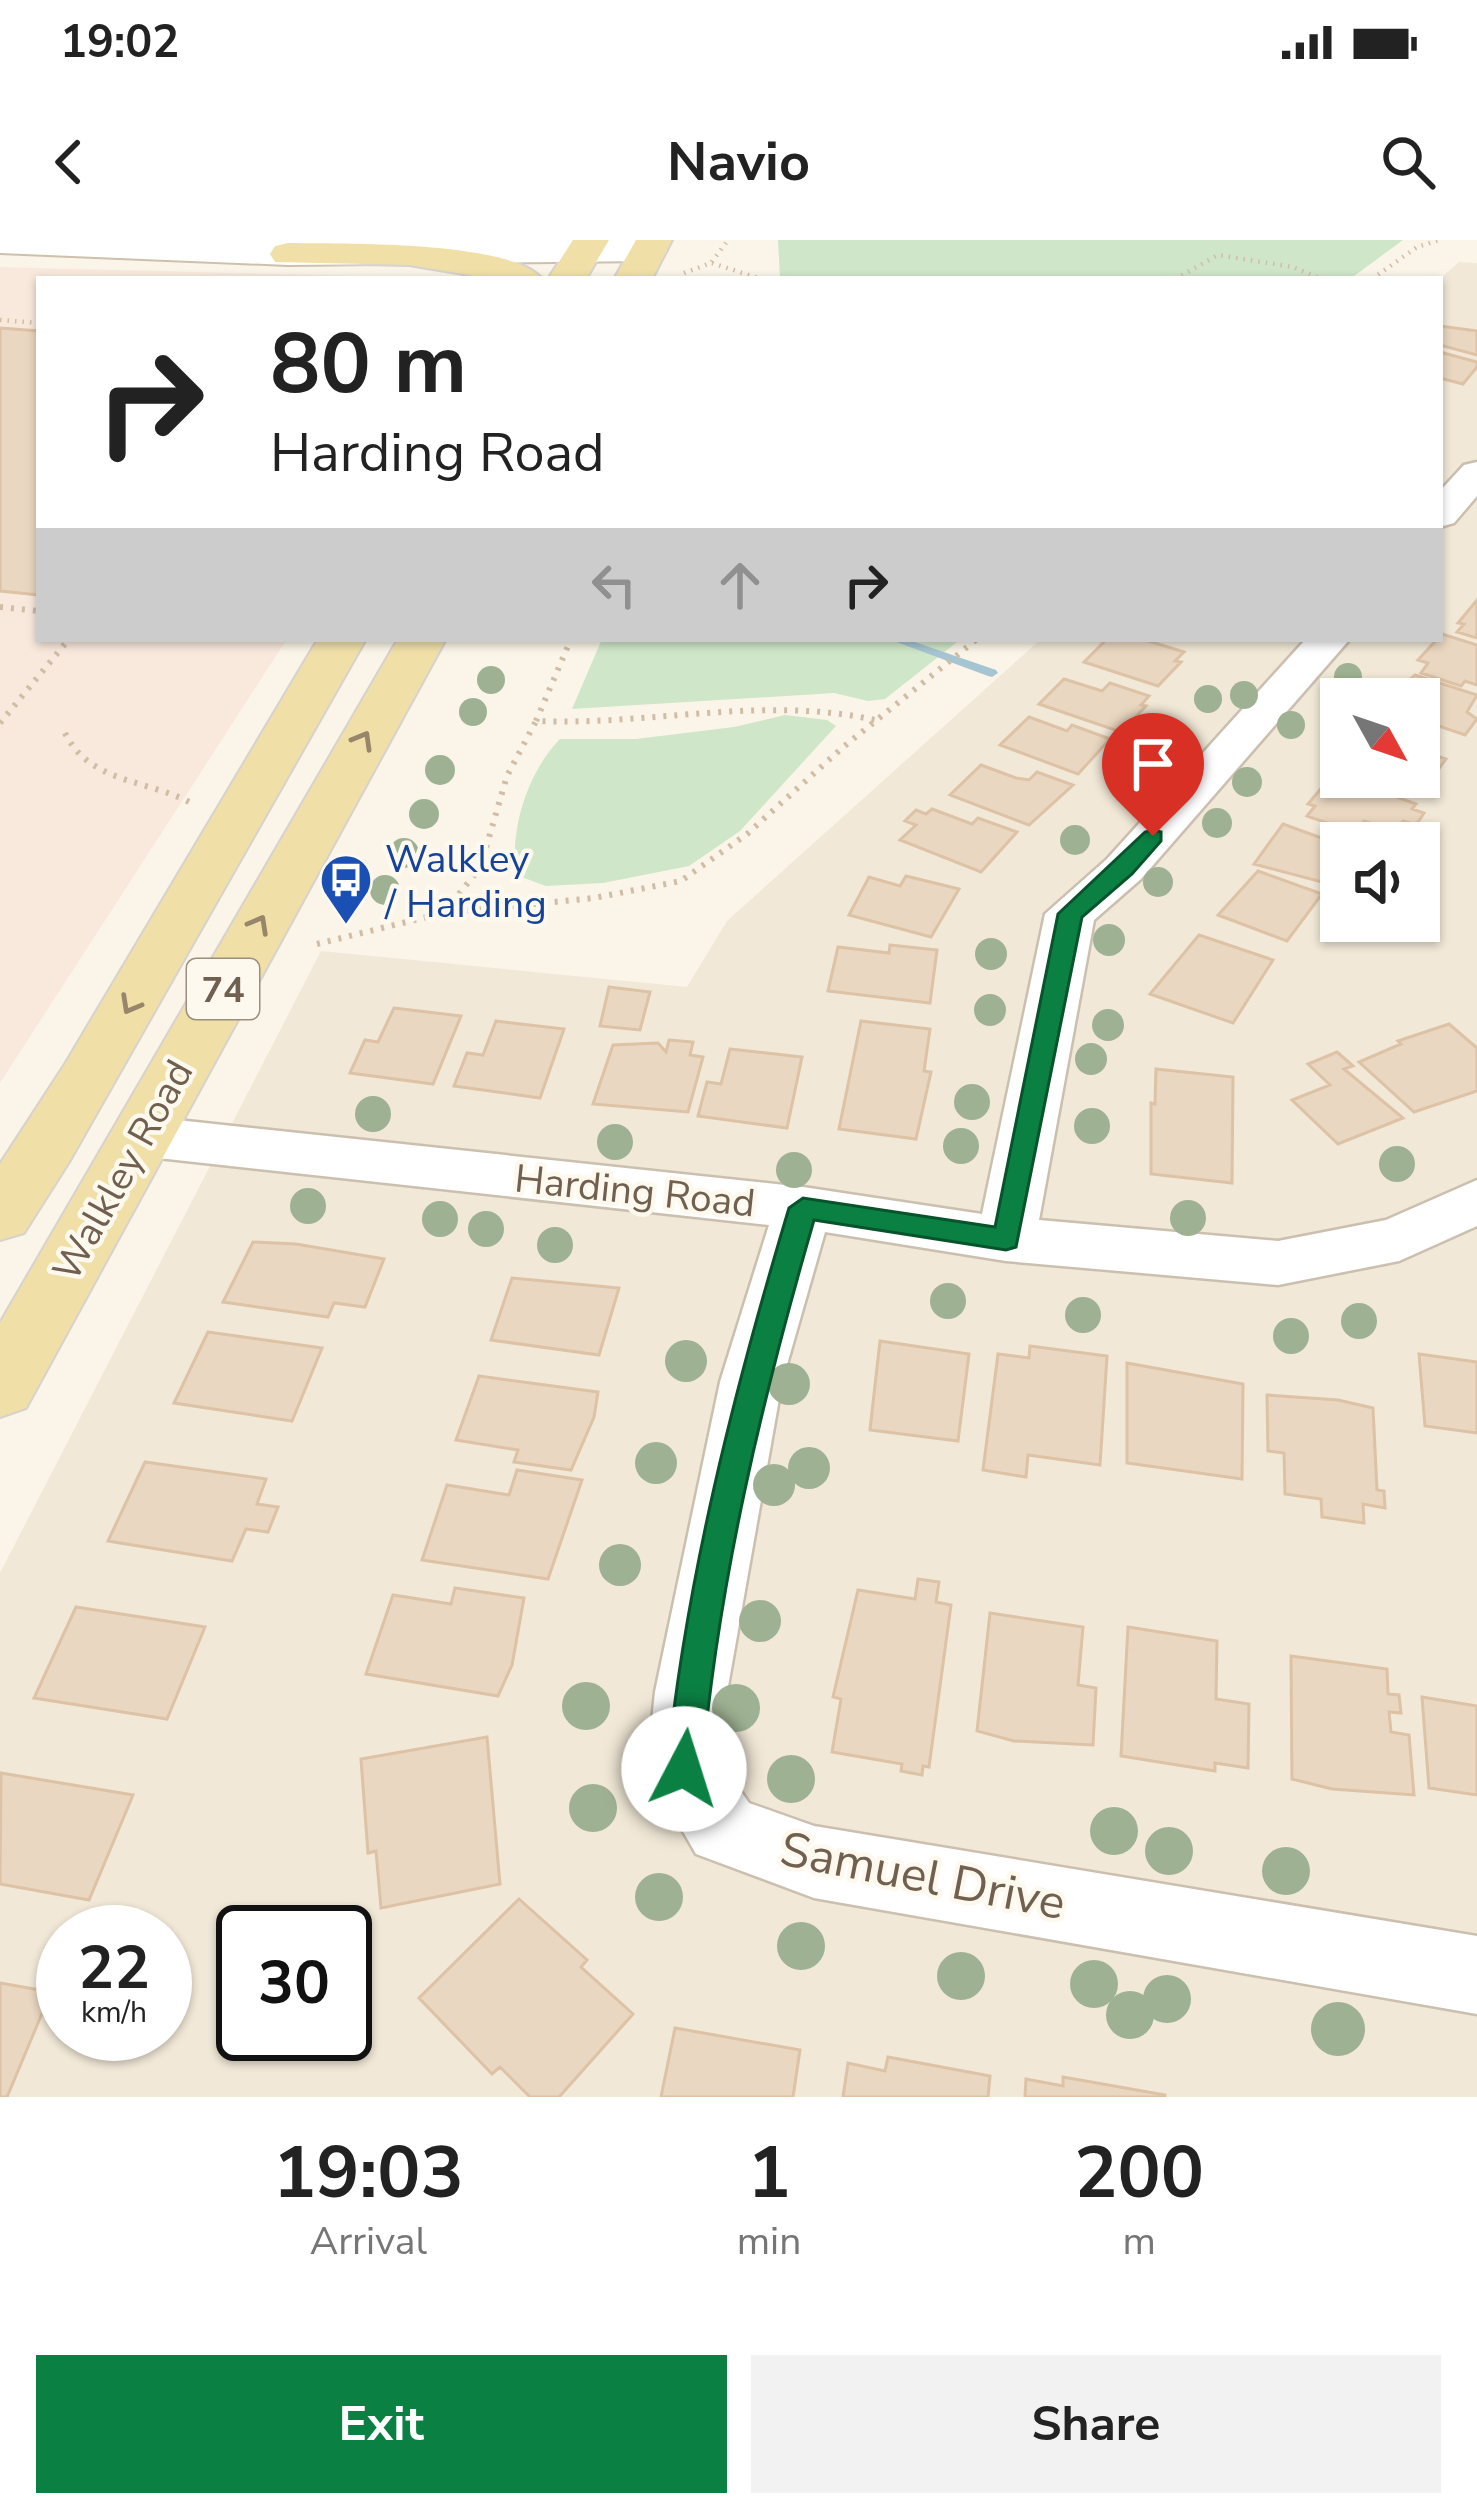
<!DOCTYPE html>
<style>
body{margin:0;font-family:"Nunito Sans",sans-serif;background:#f2f2f2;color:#222;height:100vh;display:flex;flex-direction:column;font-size:45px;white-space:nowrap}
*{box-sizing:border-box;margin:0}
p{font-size:39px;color:#767676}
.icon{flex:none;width:66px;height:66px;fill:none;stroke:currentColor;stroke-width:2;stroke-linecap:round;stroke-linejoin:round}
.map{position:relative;height:1857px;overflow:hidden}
.details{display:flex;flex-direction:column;background:#fff;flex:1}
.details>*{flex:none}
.banner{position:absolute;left:36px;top:36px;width:1407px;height:366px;border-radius:0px;box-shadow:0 3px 9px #0004;background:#fff;color:#222;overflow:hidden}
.needle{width:78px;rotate:130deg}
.buttons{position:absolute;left:1320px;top:438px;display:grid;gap:24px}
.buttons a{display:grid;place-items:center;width:120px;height:120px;border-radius:0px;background:#fff;box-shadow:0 3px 9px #0004;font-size:60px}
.speed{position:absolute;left:36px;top:1665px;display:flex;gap:24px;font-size:60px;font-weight:700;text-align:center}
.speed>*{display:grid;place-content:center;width:156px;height:156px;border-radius:50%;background:#fff;box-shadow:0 3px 9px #0004;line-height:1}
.speed small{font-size:30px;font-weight:400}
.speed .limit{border:6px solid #111;border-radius:18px;background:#fff;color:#111}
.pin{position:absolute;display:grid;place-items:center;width:102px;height:102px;color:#fff;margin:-123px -51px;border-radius:50% 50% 50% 0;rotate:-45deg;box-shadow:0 0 12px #0007}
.pin .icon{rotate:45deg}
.me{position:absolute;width:132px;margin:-66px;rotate:5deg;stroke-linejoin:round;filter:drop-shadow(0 0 9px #0008)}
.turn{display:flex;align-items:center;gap:42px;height:252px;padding:0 36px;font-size:54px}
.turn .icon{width:156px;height:156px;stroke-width:2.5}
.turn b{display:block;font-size:84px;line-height:102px}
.lanes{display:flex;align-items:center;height:114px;padding:0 36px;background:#0003;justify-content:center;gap:60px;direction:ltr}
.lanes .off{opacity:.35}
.eta{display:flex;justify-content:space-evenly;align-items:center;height:204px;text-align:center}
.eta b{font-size:72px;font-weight:700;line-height:84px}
.cta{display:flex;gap:24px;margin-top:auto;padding:24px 36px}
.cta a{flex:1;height:138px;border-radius:0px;background:#0b8043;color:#fff;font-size:48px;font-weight:700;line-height:138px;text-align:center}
.cta a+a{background:#f2f2f2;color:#222}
.status{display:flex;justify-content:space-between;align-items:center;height:84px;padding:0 60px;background:#fff;direction:ltr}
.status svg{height:33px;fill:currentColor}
header{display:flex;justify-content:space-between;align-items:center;height:156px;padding:0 36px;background:#fff;font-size:54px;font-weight:700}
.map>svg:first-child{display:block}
</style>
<div class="status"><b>19:02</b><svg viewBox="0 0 49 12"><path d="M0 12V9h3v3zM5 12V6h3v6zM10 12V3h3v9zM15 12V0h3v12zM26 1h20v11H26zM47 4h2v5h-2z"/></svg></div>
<header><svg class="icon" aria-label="back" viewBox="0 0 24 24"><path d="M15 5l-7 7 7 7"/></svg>Navio<svg class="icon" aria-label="search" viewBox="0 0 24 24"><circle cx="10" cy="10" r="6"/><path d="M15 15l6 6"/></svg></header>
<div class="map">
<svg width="1477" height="1857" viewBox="0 0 1477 1857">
<rect width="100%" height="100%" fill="#faf5e8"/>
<!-- residential -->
<path fill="#f1e8d7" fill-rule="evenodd" d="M1459 22 1477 23V1857H0V1333L321 711 687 747 727 681 1041 399H1440V39ZM1341 459H1419V537H1341ZM1341 603H1419V681H1341ZM63 1692H165V1794H63ZM243 1692H345V1794H243Z"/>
<!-- commercial -->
<path fill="#f9e9dd" d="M0 27 470 39H39V399H287L0 843Z"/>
<!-- green -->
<path fill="#d0e6c8" d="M778 0H1403L1350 39H785L780 38Z
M602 399H961L885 459 868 461 834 453 572 469Z
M785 475 827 480 836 486 740 591 689 626 603 643 546 646 516 635C510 589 527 533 560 499H636L734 487Z"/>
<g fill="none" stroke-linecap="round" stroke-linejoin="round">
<!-- stream -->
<path fill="#a6c5d2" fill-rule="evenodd" d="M906 399 996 430 998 433 992 437 988 436 891 400Z"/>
</g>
<!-- building -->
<path fill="#ead7c1" stroke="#ddc2a5" stroke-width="3" d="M1440 86 1477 91V115L1440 105Z
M0 88 39 91V355L0 351Z
M1440 112 1477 122V127L1463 144 1440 138Z
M1477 360V398L1457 392 1464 384 1458 383Z
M1442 394 1477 405V445L1465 441 1461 446 1421 433 1428 423 1418 420Z
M1107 399H1142L1184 412 1175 421 1181 422 1158 446 1084 422Z
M1415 435 1477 455 1467 472 1477 479 1465 495 1436 485 1429 494 1419 491V459H1389Z
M1064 439 1102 451 1110 443 1149 456 1141 465 1146 466 1121 492 1039 464Z
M1029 477 1067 491 1072 485 1110 499 1078 534 1000 505Z
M1419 510 1446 519 1424 549 1390 537H1419Z
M981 525 1016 538 1029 540 1037 532 1073 545 1029 585 950 555Z
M1333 534 1416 564 1412 569 1424 573 1416 585 1403 581 1395 591 1364 581 1355 593 1307 576 1315 566 1308 564Z
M932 569 972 584 978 578 1017 592 981 632 900 600 916 585 905 581 916 570 926 574Z
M1283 584 1341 605V647L1254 624Z
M1258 631 1322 654 1287 701 1218 675Z
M906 636 959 649 931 697 849 675 869 637 900 646Z
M1199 695 1273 720 1233 783 1150 754Z
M890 705 937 710 930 763 828 751 838 707 889 713Z
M609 747 650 752 640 790 600 786Z
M394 768 461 776 433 844 350 833 365 800 378 802Z
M496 781 564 789 540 858 454 846 467 813 483 815Z
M861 781 930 789 924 831 931 832 916 899 839 889Z
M1449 784 1477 808V851L1414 872 1359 822 1401 804 1398 801Z
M669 800 693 802 690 815 703 817 688 872 593 864 613 805 658 803 666 812Z
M730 809 802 817 787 888 698 876 707 842 721 844Z
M1337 812 1353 826 1344 829 1403 878 1338 904 1292 860 1330 845 1308 824Z
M1156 829 1233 837 1232 943 1151 934V863L1155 864Z
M253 1002 296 1004 384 1019 365 1067 334 1063 328 1077 223 1062Z
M512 1038 619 1048 599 1115 491 1100Z
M208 1092 322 1108 292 1181 174 1163Z
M880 1101 969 1114 958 1201 870 1190Z
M1030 1106 1107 1116 1100 1225 1028 1215 1026 1237 983 1230 998 1114 1029 1118Z
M1419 1114 1477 1122V1193L1425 1186Z
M1127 1123 1243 1144 1242 1239 1127 1223Z
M479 1136 598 1152 594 1177 571 1230 514 1222 518 1210 456 1200Z
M1267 1155 1338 1160 1373 1168 1377 1250 1384 1251 1385 1268 1363 1264 1364 1283 1322 1277 1321 1259 1285 1254 1284 1213 1268 1211Z
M145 1222 266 1239 257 1264 278 1267 268 1292 246 1289 232 1321 108 1301Z
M517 1230 582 1240 548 1339 422 1320 447 1245 509 1255Z
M918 1339 939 1342 936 1362 951 1365 929 1527 923 1526 922 1535 901 1531 902 1524 832 1512 841 1459 833 1457 858 1350 915 1359Z
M455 1348 524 1358 512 1425 498 1456 366 1434 393 1355 451 1364Z
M76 1367 205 1387 167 1479 34 1458Z
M990 1373 1083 1387 1078 1445 1096 1448 1093 1505 1014 1501 977 1491Z
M1128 1387 1217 1401 1216 1459 1249 1464 1248 1528 1215 1523V1531L1121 1516Z
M1291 1416 1387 1429 1388 1454 1399 1455 1401 1473 1389 1472 1391 1492 1409 1495 1414 1555 1332 1549 1292 1539Z
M1422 1457 1477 1466V1555L1429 1548Z
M487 1497 500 1644 381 1668 376 1611 368 1613 361 1519Z
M1 1533 133 1555 89 1660 0 1644Z
M519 1659 587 1720 581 1727 633 1774 559 1857H530L500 1827 492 1834 419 1758Z
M0 1743 51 1752 7 1857H0Z
M675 1788 800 1810 793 1857H661Z
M888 1817 990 1836 988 1857H843L848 1823 885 1831Z
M1063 1837 1165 1855V1857H1025L1026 1839 1063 1846Z"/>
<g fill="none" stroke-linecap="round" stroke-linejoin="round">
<!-- minor casing -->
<g stroke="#cbbfaf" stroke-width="5">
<path id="minor" d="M1477 222V256L1454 283 1440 287V251L1464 225Z
M1306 399H1350L1141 639 1094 680 1039 980 1278 1001 1386 980 1477 940V986L1399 1021 1278 1045 1006 1021 825 992 782 1142 727 1452 721 1522 749 1563 814 1586 1477 1696V1774L814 1658 696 1614 647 1529 655 1452 720 1142 769 985 140 916 120 910 112 896 120 882 140 876 803 947 982 974 1045 674 1107 619Z"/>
</g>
<!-- secondary casing -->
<g stroke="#cdc0ad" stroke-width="4">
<path id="secondary" d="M0 0H653L667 10 662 18 649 21 288 25 0 13Z"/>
</g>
<!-- primary casing -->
<g stroke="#d7d2ce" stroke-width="4">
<path id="primary" d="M573 0H609L586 39H548Z
M636 0H672L652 39H614Z
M288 3C341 4 511 0 542 39H493L409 25 275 22 270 14 275 6Z
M318 399H366L69 922 24 993 0 1000V924L65 824Z
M398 399H446L26 1168 0 1177V1083Z"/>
</g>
<!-- path-far1 -->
<path stroke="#d1bda6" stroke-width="4.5" stroke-dasharray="1.5 6" stroke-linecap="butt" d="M712 23 761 39
M684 33 711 23 728 0
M1175 39 1218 15 1293 27 1322 39
M1372 39 1417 7 1439 0
M0 80 39 83"/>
<!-- path -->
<path stroke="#d1bda6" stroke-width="6" stroke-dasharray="3 8" stroke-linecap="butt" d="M0 367 39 371
M536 481 571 399
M0 483 69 399
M65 493C90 544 148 539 193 564
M445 671 480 628 507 536 536 481C650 486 762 455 875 480
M317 704 443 673 594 658 681 641 747 594 842 508 977 399"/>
<!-- minor -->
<use href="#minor" fill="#fff" fill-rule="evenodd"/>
<!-- secondary -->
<use href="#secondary" fill="#fff" fill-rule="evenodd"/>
<!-- primary -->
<use href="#primary" fill="#f0e0a8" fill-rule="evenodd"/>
</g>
<!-- trees -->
<g fill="#9eb192">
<circle cx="1348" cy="437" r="14"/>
<circle cx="491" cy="440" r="14"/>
<circle cx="1244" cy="455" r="14"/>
<circle cx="1208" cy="459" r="14"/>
<circle cx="473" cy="472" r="14"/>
<circle cx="1291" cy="485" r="14"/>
<circle cx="1170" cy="500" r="14"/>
<circle cx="440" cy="530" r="15"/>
<circle cx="1247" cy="542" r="15"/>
<circle cx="1129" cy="546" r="15"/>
<circle cx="424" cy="574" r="15"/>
<circle cx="1217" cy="583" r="15"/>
<circle cx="1075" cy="600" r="15"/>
<circle cx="404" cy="613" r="15"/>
<circle cx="1158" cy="642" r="15"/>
<circle cx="385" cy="650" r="15"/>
<circle cx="1109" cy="700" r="16"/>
<circle cx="991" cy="714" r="16"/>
<circle cx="990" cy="770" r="16"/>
<circle cx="1108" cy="785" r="16"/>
<circle cx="1091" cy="819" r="16"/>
<circle cx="972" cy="862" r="18"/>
<circle cx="373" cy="874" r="18"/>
<circle cx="1092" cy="886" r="18"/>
<circle cx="615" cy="902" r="18"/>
<circle cx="961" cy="906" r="18"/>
<circle cx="1397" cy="924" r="18"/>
<circle cx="794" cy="930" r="18"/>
<circle cx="308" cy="966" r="18"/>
<circle cx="1188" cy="978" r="18"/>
<circle cx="440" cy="979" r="18"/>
<circle cx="486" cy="989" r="18"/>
<circle cx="555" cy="1005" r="18"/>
<circle cx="948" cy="1061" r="18"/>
<circle cx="1083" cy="1075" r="18"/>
<circle cx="1359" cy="1081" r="18"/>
<circle cx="1291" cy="1096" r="18"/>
<circle cx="686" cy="1121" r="21"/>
<circle cx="789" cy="1144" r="21"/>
<circle cx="656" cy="1223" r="21"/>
<circle cx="809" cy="1228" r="21"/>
<circle cx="774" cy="1245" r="21"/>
<circle cx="620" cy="1325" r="21"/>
<circle cx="760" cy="1381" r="21"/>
<circle cx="586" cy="1466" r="24"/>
<circle cx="736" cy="1468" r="24"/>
<circle cx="791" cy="1539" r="24"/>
<circle cx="593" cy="1568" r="24"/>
<circle cx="1114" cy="1591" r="24"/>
<circle cx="1169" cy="1611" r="24"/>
<circle cx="1286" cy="1631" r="24"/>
<circle cx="659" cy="1657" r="24"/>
<circle cx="801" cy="1706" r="24"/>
<circle cx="961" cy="1736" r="24"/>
<circle cx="1094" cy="1744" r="24"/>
<circle cx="1167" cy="1759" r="24"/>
<circle cx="1130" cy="1775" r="24"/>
<circle cx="1338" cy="1789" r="27"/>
</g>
<!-- one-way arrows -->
<defs><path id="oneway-chevron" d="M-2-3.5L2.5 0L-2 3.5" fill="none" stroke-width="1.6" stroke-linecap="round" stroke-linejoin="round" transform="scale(3)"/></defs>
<g stroke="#97866a">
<use href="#oneway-chevron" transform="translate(363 500) rotate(-60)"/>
<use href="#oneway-chevron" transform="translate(259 684) rotate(-61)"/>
<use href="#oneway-chevron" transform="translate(130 765) rotate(119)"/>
</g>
<!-- route -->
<path fill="#0b8043" stroke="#07532c" stroke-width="3" d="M1153 590 1161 592V601L1132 634 1082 677 1016 1007 1006 1010 814 980C762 1159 718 1343 702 1529L697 1541 684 1545 672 1541 667 1529C686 1339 734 1151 789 968L803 958 995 987 1058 674 1145 592Z"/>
<!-- icons -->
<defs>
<g id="bus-pin" transform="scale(2.7)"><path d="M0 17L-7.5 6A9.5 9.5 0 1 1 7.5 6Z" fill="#1a4fb4" stroke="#fdf9ee"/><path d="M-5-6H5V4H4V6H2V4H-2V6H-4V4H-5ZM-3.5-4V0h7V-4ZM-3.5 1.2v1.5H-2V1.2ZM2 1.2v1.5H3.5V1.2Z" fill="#fff"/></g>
</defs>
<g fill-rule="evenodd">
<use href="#bus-pin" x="346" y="640"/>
</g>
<g text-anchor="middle" stroke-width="9" stroke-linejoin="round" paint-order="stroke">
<!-- shield labels -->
<rect fill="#fdf9ee" stroke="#9b8e7f" stroke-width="3" x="187" y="719" width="72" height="60" rx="9"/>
<g font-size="36" font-weight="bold" fill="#71604f">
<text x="223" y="762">74</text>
</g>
<!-- transit labels -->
<g font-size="39" fill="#164399" stroke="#fdf9ee" text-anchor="start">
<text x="385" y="632">Walkley<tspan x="385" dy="45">/ Harding</tspan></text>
</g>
<!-- street labels -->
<g font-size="39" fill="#71604f" stroke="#fdf9ee">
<text transform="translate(122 930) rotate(-61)" y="14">Walkley Road</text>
<text transform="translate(635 950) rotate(6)" y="14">Harding Road</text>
</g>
<!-- near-street labels -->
<g font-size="48" fill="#71604f" stroke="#fdf9ee">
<text transform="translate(923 1635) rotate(11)" y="17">Samuel Drive</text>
</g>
</g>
</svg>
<div class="buttons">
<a><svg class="needle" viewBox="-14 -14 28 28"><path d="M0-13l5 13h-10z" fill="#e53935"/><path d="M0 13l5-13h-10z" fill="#767676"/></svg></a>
<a><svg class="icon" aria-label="sound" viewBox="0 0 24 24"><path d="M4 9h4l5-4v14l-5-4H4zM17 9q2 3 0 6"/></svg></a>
</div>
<div class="speed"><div>22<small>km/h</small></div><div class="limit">30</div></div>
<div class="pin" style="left:1153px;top:596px;background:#d93025"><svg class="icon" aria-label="arrive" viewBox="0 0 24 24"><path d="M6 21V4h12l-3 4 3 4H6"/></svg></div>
<svg class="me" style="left:684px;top:1529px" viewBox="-20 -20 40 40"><circle r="19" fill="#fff"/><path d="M0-13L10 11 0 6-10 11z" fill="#0b8043"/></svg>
<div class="banner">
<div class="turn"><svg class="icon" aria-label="right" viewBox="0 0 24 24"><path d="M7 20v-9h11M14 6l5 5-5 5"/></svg><div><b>80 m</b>Harding Road</div></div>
<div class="lanes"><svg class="icon off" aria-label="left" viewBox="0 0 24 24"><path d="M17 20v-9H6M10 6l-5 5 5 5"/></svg><svg class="icon off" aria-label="ahead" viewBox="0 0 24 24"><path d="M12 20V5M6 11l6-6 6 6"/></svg><svg class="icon" aria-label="right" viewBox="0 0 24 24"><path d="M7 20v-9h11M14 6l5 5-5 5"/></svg></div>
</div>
</div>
<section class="details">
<div class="eta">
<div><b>19:03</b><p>Arrival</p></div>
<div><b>1</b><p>min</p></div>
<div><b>200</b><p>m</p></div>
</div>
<div class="cta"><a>Exit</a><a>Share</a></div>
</section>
